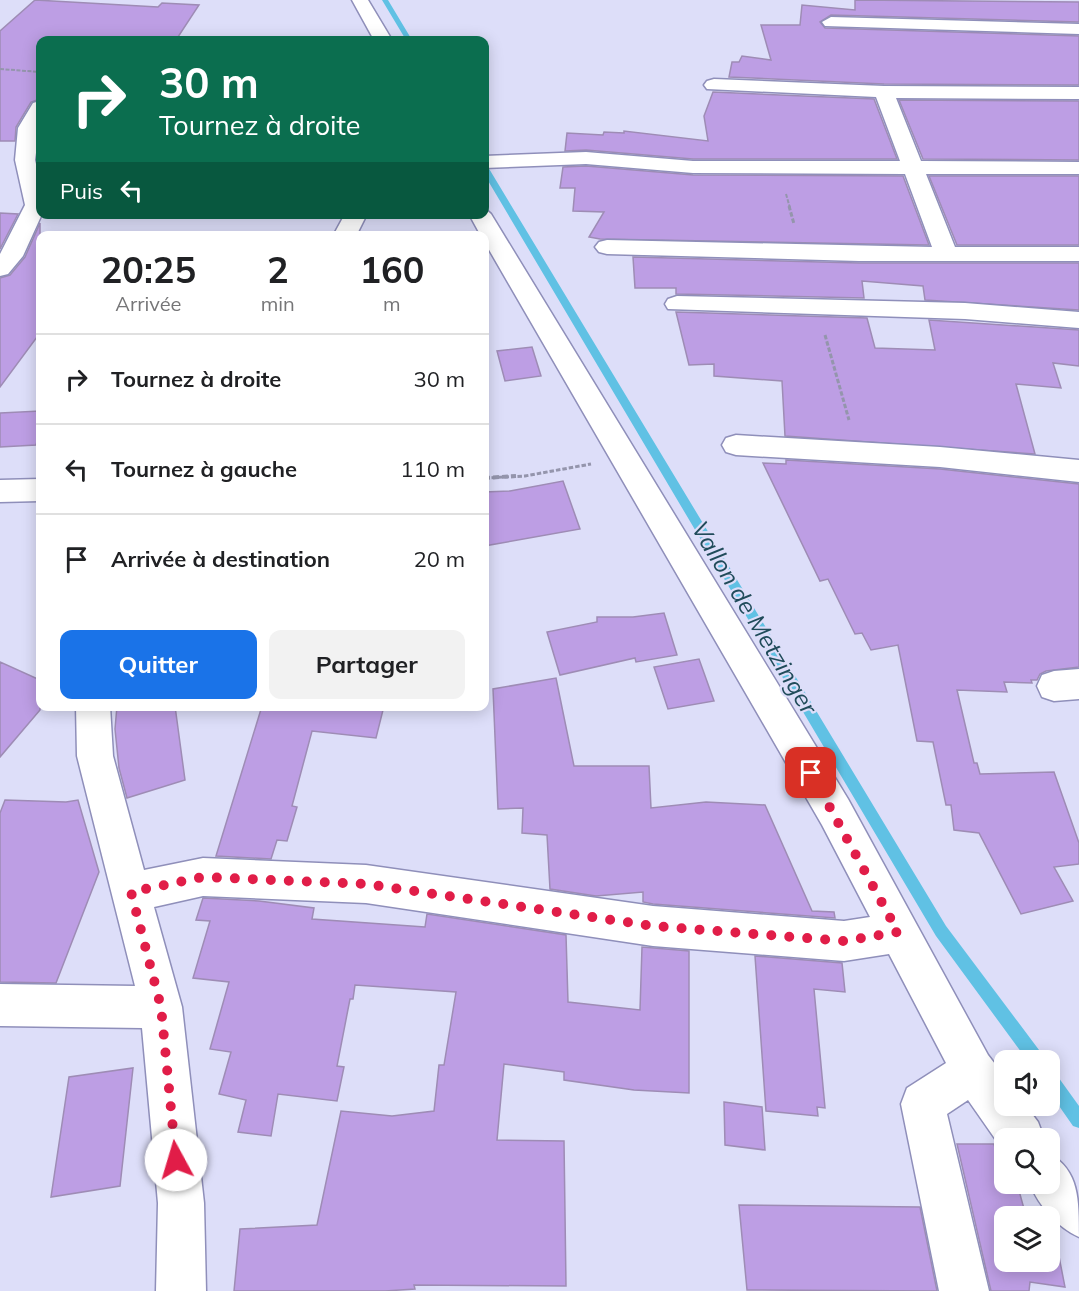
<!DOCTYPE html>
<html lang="fr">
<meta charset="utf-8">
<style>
body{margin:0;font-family:Mulish,sans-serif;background:#f2f2f2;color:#202124;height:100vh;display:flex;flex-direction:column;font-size:22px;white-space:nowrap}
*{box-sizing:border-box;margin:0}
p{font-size:20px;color:#757577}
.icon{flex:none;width:33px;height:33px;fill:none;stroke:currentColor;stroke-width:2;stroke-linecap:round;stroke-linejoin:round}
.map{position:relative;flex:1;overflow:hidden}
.side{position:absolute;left:36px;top:231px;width:453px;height:480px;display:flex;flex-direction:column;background:#fff;border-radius:12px;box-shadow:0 3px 15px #0003}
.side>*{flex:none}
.banner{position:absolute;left:36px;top:36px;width:453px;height:183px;border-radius:12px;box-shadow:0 3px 15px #0003;background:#0b6e4f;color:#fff;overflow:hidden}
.fabs{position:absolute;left:994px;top:1050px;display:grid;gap:12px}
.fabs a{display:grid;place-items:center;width:66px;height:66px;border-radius:12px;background:#fff;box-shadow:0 3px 15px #0003;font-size:30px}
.pin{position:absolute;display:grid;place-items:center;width:51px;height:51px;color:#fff;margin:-26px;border-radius:12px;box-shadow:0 3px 9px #0006}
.me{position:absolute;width:66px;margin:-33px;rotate:354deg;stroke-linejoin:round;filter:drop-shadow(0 0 4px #0008)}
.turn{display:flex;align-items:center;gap:21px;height:126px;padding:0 24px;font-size:27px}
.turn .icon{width:78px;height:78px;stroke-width:2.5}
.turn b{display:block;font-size:42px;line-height:51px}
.then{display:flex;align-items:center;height:57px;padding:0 24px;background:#0003;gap:12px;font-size:22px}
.eta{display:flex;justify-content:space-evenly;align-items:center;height:102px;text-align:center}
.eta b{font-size:36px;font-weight:700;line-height:42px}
.action{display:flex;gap:12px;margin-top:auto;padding:12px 24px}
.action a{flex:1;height:69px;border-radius:12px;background:#1a73e8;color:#fff;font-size:24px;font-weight:700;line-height:69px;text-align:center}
.action a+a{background:#f2f2f2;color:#202124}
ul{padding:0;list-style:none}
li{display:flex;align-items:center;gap:18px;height:90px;padding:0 24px;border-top:2px solid #e0e0e0}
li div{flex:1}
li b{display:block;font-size:22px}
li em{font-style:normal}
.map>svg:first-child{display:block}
</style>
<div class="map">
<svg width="1079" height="1291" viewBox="0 0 1079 1291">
<rect width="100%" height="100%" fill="#dddef9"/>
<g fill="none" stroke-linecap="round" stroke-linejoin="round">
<!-- stream -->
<path fill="#60c1e4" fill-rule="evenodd" d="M382 0H388L412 40H406Z
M484 165 488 167 946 926 1042 1054 1044 1060H1027L936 936 484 174Z
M1050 1072 1056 1074 1079 1106V1128L1073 1126 1050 1093Z"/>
</g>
<!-- building -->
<path fill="#bd9ee4" stroke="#9e8cb5" stroke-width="1.5" d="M35 0 158 7 162 3 199 5 176 40H40V99L31 102 16 127 15 141H0V31Z
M855 0 1079 2V22L831 15 820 22 825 28 1079 36V85L884 84 729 77 732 62H739L742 56 771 60 761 25H800L802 5 855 10Z
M713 92 874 99 897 159H693L586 150 565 151 567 133 603 135 604 132 624 133V131L708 141 704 116Z
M899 100 1079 101V160L923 159Z
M586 166 693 175 903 176 929 245 600 239 589 237 604 212 573 211 575 188H560L563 167Z
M929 176H1079V245H957Z
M0 213 18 214 0 249Z
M40 223V333L0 387V278L10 275 25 257Z
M633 257 859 263H1079V310L925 300 923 286 862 281 864 298 676 294V288H635Z
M676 312 867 318 875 348 935 350 929 320 1079 330V366L1053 363 1061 388 1016 384 1035 454 785 436 782 381 714 376V364L689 365Z
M532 347 541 376 505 381 497 351Z
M40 411V431L36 445 0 447V413Z
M786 460 940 469 1079 484V667L1046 671 1040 674 1037 680H1031L1032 683 1004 682 1007 692 957 690 974 763H977L980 774 1054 772 1079 843V864L1054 867 1073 901 1021 914 979 833 954 830 951 805H946L933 742 917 741 898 645 871 650 862 633 855 634 828 579 820 581 763 463 786 464Z
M563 481 580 529 484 546V492L510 491Z
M664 613 677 655 636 662 635 658 560 675 547 632 597 622V617H633Z
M699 659 714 701 668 709 654 667Z
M0 662 40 680V710L0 757Z
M556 678 574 766H649L651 808 706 802 765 805 812 911 834 912 835 918 653 904 643 902V892L596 896 550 889 547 835 522 833 523 808 498 809 493 689Z
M117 706H175L185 780 127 798 119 768 115 729Z
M262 706H384L376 738 312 731 292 806 297 807 287 841 277 840 271 859 216 856Z
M5 800 66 802 78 800 99 872 56 983 0 982V813Z
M203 898 259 901 314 908 312 919 425 927 427 914 566 935 568 1002 640 1010 642 947 689 951V1093L634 1090 564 1080V1072L504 1064 497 1140 564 1141 566 1286 414 1285 415 1289 385 1291H234L240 1229 317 1225 341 1111 392 1116 434 1111 439 1065H444L456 992 355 985 353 999H350L337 1066 344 1067 337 1101 278 1094 271 1136 238 1132 246 1100 219 1094 231 1052 210 1049 229 982 193 978 210 921 196 920Z
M755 956 842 963 845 992 814 989 825 1108 817 1107 818 1116 766 1111Z
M133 1068 120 1186 51 1197 69 1077Z
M724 1102 762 1107 765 1150 725 1145Z
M957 1144H994L1005 1187H1018L1026 1216H1005V1262H1050V1220L1052 1221 1065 1287 1030 1282 1029 1291H991Z
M739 1205 920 1207 937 1291 747 1290Z"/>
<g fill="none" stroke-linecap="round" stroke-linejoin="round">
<!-- minor casing -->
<g stroke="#8f8fba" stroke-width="3">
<path id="minor" d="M352 0H368L392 40H374Z
M831 17 1079 24V34L825 26 822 22Z
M714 79 884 86 1079 87V99L896 98 921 161 1079 162V174H926L955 247H1079V261H859L607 254 599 252 595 247 599 242 607 240 932 247 905 174 693 173 586 164 484 168V156L586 152 693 161H900L876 97 707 89 704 85 707 81Z
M40 101V124L35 160 40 180 42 214 23 256 8 274 0 276V254L25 205 15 160 18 128 33 103Z
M484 208 491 214 848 799 988 1055 1005 1077V1106H1026L1038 1122 1044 1138H1005V1153L968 1100 947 1114 989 1291H939L901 1104 907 1088 946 1063 889 954 844 961 653 946 366 903 203 896 154 907 182 1007 204 1203 206 1291H156L158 1203 142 1028 0 1026V984L135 986 77 756 76 706H110L113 756 144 870 203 858 366 865 653 906 844 921 870 917 822 825 484 241V236H481L469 214H484Z
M345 214H367L356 236H333Z
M677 296 965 303 1079 312V328L965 319 668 309 665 304 668 299Z
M736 435 940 447 1079 460V482L940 467 736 455 726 452 722 445 726 438Z
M40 479V501L0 502V480Z
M1079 669V699L1054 701 1042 697 1037 686 1042 675 1054 671Z
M1050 1154C1079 1171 1079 1199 1079 1237 1057 1227 1039 1206 1030 1184H1050Z"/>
</g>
<!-- path-far2 -->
<path stroke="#9495ac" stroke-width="2" stroke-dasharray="4 1.5" stroke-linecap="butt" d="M0 69 40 72
M786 194 790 208"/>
<!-- path-far1 -->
<path stroke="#9495ac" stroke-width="3" stroke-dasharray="4.5 2" stroke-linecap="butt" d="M789 206 794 224
M825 335 849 420
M485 478 525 476 591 464"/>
<!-- path -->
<path stroke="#9495ac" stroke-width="4" stroke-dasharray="6 3" stroke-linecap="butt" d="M484 478 516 476"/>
<!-- minor -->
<use href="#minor" fill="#fff" fill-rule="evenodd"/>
</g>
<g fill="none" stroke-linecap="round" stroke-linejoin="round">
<!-- route -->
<path stroke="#e11d48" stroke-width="10" stroke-dasharray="0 18" d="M176 1160 161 1007 131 892 203 877 366 884 653 926 844 941 898 932 811 773"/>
</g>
<g text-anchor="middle" stroke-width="4.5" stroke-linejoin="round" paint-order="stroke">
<!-- water labels -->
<g font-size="24" font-style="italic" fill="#204b5a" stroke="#dddef9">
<text transform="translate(754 618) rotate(59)" y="8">Vallon de Metzinger</text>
</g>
</g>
</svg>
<div class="fabs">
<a><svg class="icon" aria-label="sound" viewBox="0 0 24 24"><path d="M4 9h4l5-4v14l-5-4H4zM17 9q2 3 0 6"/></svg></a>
<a><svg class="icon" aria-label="search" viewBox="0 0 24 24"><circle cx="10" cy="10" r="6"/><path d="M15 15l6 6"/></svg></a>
<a><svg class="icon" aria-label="layers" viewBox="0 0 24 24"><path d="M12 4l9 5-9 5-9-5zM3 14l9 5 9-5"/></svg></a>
</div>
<div class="pin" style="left:811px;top:773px;background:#d93025"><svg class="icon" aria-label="arrive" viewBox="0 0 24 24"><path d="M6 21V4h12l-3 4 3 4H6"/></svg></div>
<svg class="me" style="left:176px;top:1160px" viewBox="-20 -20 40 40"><circle r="19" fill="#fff"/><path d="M0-13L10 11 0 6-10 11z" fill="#e11d48"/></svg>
<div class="banner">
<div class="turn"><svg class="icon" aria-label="right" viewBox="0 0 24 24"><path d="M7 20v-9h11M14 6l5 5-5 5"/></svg><div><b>30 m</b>Tournez à droite</div></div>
<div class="then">Puis<svg class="icon" aria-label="left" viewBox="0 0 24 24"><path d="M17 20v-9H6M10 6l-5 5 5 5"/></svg></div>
</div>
<section class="side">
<div class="eta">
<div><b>20:25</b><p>Arrivée</p></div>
<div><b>2</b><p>min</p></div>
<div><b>160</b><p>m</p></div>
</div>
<ul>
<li><svg class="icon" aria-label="right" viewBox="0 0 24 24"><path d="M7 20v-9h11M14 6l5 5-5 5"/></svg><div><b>Tournez à droite</b></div><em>30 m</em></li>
<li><svg class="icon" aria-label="left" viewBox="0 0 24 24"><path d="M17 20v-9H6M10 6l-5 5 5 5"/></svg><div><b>Tournez à gauche</b></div><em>110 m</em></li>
<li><svg class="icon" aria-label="arrive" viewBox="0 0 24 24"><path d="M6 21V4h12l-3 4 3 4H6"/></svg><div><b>Arrivée à destination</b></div><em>20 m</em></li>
</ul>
<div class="action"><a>Quitter</a><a>Partager</a></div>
</section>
</div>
